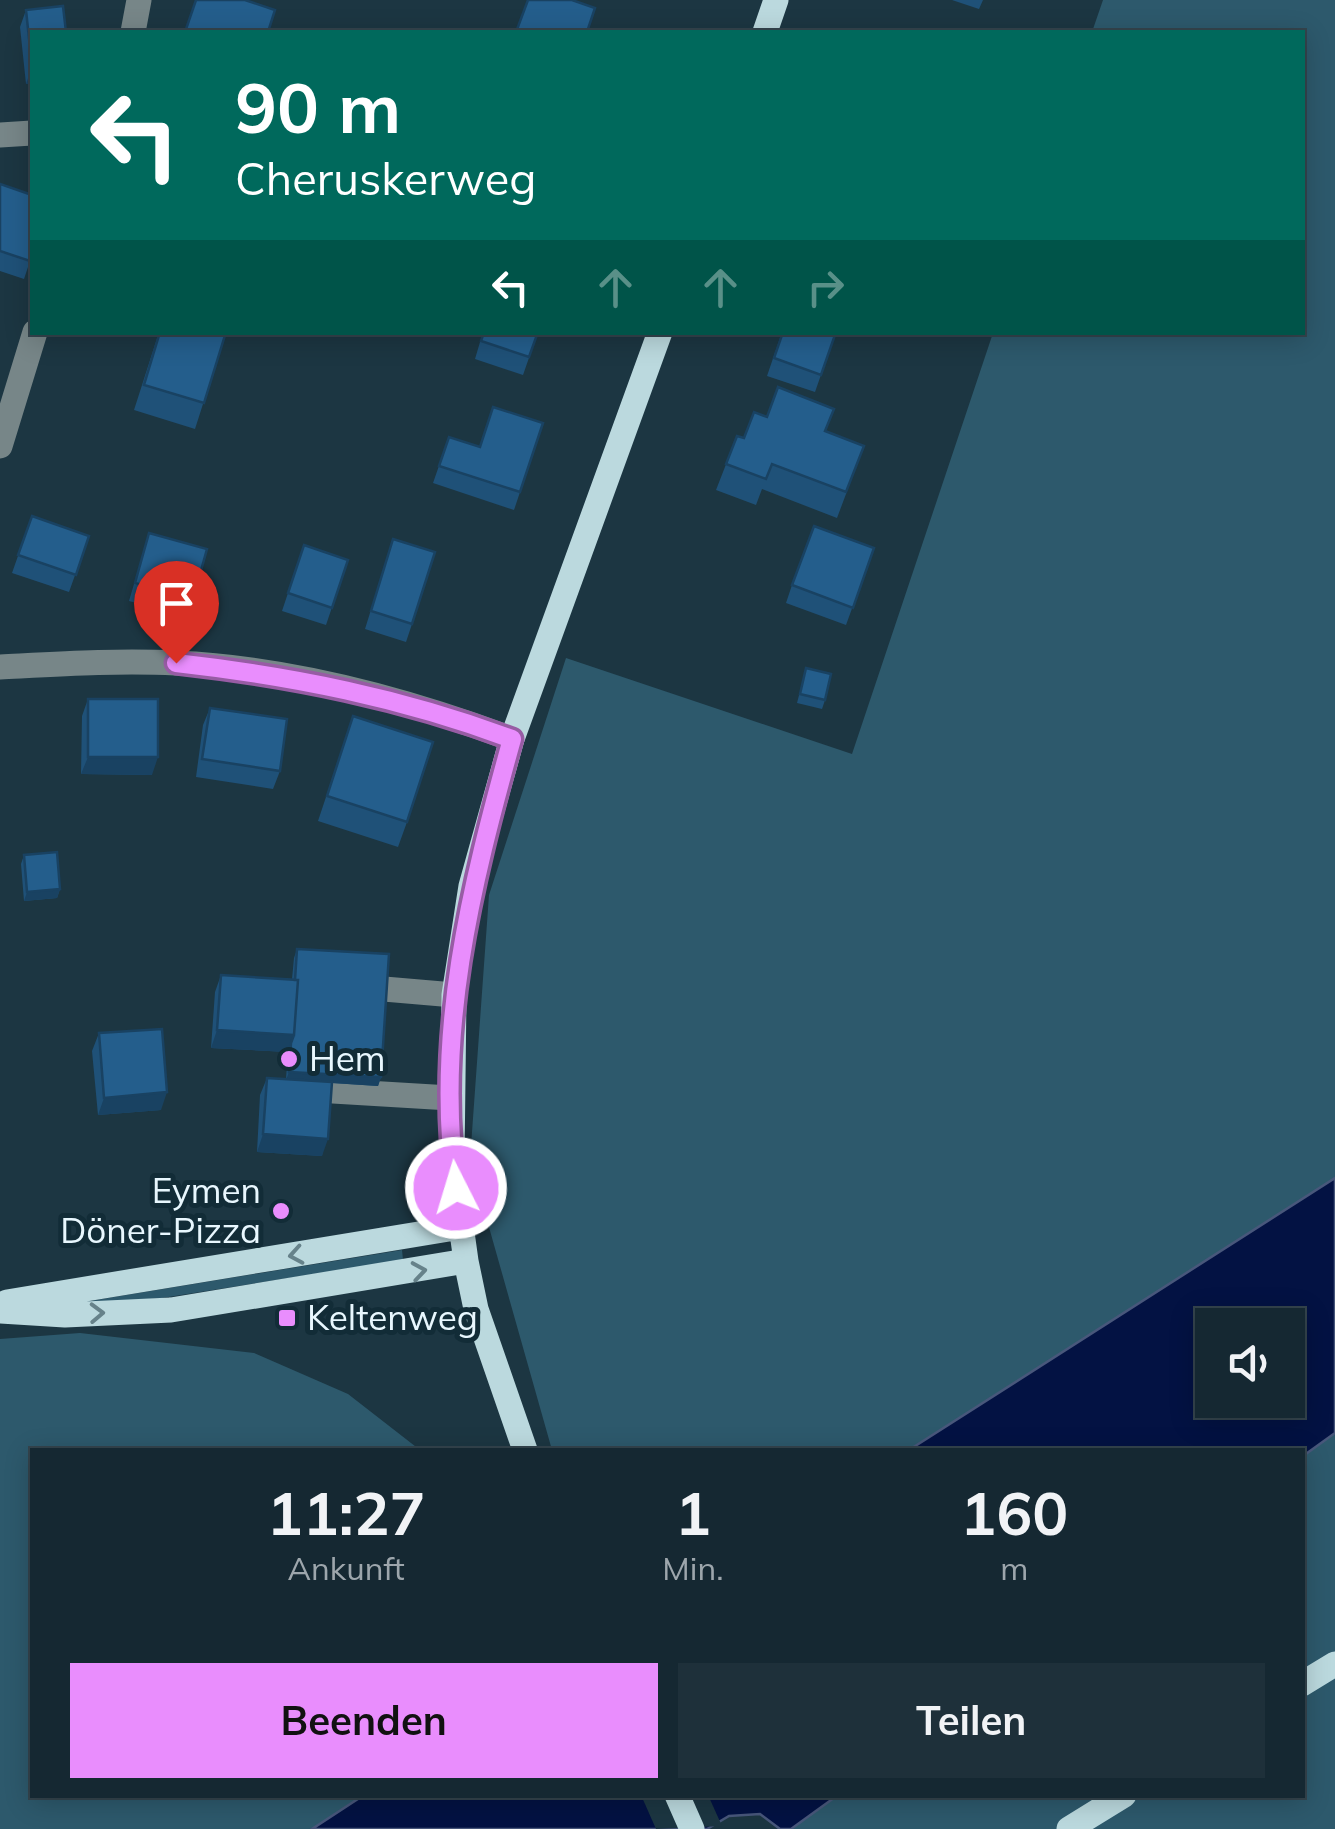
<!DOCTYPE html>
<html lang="de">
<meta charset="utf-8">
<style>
body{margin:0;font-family:Mulish,sans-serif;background:#1e303a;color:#f1f3f6;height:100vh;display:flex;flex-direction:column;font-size:38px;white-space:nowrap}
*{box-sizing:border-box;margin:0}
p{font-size:32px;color:#9da6ac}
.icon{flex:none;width:55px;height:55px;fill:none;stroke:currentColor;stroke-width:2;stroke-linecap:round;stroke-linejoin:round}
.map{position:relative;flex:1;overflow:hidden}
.details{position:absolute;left:30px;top:1448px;width:1275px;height:350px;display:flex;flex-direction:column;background:#152832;border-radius:0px;box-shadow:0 5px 25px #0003,0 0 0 2px #34444d}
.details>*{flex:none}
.hud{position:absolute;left:30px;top:30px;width:1275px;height:305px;border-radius:0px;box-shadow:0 5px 25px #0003,0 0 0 2px #34444d;background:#00695c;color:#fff;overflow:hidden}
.fabs{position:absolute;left:1195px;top:1308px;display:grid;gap:20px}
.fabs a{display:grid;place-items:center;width:110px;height:110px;border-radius:0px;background:#152832;box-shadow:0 5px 25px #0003,0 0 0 2px #34444d;font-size:50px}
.pin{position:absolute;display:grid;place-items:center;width:85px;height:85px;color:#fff;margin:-102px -42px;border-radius:50% 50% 50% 0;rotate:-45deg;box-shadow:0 0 10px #0007}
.pin .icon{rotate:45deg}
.me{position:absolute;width:110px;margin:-55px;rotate:355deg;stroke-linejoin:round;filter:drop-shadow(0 0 8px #0008)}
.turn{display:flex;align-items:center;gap:35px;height:210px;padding:0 40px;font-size:45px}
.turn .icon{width:130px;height:130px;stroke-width:2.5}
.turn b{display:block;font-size:70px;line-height:85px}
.lanes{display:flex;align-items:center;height:95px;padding:0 40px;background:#0003;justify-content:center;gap:50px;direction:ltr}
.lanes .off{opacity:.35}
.eta{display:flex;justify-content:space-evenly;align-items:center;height:170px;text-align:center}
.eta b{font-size:60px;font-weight:700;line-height:70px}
.cta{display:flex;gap:20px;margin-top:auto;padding:20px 40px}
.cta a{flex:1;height:115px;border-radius:0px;background:#e98dfd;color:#111;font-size:40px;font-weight:700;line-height:115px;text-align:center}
.cta a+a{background:#1e303a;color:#f1f3f6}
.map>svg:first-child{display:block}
</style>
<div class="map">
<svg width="1335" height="1829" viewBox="0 0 1335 1829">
<rect width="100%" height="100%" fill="#1c3642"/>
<!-- green -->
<path fill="#2d596c" d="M1103 0H1335V1178L909 1450H552L470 1160 489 895 566 658 852 754 993 333 1302 332V32H1092Z
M402 1250 403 1260 162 1298 59 1306Z
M80 1333 254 1353 348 1394 420 1450H32V1795H365L313 1829H0V1339Z
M1335 1433V1829H791L838 1795H1302L1303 1456Z"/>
<!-- water -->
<path fill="#031243" stroke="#48577b" stroke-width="2.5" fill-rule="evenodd" d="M1335 1178V1433L1303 1456 1302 1450H909ZM1212 1325H1288V1400H1212Z
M364 1795H838L791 1829H780L760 1814 729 1816 707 1829H312Z"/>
<!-- pier -->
<path fill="#1c3642" d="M641 1795H708L722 1826 656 1829Z"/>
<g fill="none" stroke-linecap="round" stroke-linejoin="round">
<!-- minor -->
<path stroke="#778688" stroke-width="25" d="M133 32 139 0
M0 135 32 133
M0 446 35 332
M0 667C58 664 118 660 176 663 290 668 405 699 512 739
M384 989 454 995
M333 1083V1091L450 1098"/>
<!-- major -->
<path stroke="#bbd9de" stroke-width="25" d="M765 32 776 0
M7 1302 461 1227
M0 1311 65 1315 171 1310 466 1261
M525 1450 476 1309 466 1261 452 1161 454 995 471 886 512 739 660 332
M1302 1684 1335 1664
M677 1795 692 1829
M1069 1829 1124 1795"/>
</g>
<!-- wall -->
<path fill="#1f5178" d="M952 0H983L979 9Z
M63 6 32 83 26 84 20 27 26 10Z
M0 184 32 255 24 279 0 271Z
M159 332H226L195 429 134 410Z
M483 332H538L523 375 475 359Z
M782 332H836L815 392 767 376Z
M767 417 826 432 864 446 837 518 762 489 756 505 716 490 737 436 744 438Z
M543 423 514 510 433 483 449 437 479 447Z
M32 516 89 536 69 592 12 573Z
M149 533 193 599 187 617 129 601Z
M393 539 412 624 406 642 365 629Z
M304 545 348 560 326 625 282 611Z
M874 548 846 625 786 603 792 585Z
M806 668 825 700 822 709 797 703Z
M88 699 152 775 81 774 82 716Z
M210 708 280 771 273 789 196 777 203 725Z
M353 716 407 822 398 847 318 821Z
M24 855 60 889 57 898 24 901 21 864Z
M297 949 381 1077 378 1086 332 1083 322 1156 257 1152 260 1095 267 1078 286 1079 288 1052 211 1048 215 992 221 975 292 979 294 958Z
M99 1033 161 1110 98 1115 92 1051Z"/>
<!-- shaded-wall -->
<path fill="#194262" d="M32 67V83L26 84Z
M88 757H158L152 775 81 774Z
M60 889 57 898 24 901 27 892Z
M217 1030 294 1035 288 1052 211 1048Z
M289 1072 381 1077 378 1086 286 1080Z
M167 1092 161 1110 98 1115 104 1098Z
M263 1134 328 1139 322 1156 257 1152Z"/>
<!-- building -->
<path fill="#245e8c" stroke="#194262" stroke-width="2.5" d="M196 0H245L275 10 268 32H185Z
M528 0H572L595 8 587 32H516Z
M63 6 66 32H32V67L26 10Z
M0 184 32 195V255L30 261 0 251Z
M160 332H226L204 403 144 385Z
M484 332H538L529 357 481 341Z
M783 332H836L821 375 774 358Z
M778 387 834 409 825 431 864 446 846 492 772 464 766 479 726 464 737 436 744 438 754 412 767 417Z
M493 407 543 423 520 492 439 466 449 437 480 447Z
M32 516 89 536 76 575 18 555Z
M814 526 874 548 853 608 792 585Z
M149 533 207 549 193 599 135 583Z
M393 539 435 552 412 624 371 611Z
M304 545 348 560 332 608 288 593Z
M806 668 831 674 825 700 800 694Z
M88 699H158V757H88Z
M210 708 287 719 280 771 202 759Z
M353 716 433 742 407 822 327 796Z
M57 852 60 889 27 892 24 855Z
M297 949 389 954 381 1077 289 1072 291 1043 294 1035 298 980H295Z
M221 975 298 980 294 1035 217 1030Z
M162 1029 167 1092 104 1098 99 1033Z
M267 1078 332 1082 328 1139 263 1134Z"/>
<!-- one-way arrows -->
<defs><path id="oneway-chevron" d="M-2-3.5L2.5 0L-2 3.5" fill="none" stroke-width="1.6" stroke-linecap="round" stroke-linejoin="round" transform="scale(2.5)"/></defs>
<g stroke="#66828a">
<use href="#oneway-chevron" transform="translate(296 1255) rotate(170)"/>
<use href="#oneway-chevron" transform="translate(419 1271) rotate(-9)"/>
<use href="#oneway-chevron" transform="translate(97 1313) rotate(-2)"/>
</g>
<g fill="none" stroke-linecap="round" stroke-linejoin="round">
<!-- route casing -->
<g stroke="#975ca4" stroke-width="25">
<path id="route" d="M176 663C292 676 402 698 512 739 471 886 434 1034 456 1188"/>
</g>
<!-- route -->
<use href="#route" stroke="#e98dfd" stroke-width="18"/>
</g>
<!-- markers -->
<g fill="#e98dfd" stroke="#122c37" stroke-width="4">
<circle cx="289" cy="1059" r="10"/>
<circle cx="281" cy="1211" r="10"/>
<rect x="277" y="1308" width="20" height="20" rx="5"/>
</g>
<g text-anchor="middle" stroke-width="10" stroke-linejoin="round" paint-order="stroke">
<!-- poi labels -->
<g font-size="35" fill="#e8f7fe" stroke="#122c37" text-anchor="start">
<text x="309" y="1071">Hem</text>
<text x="261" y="1203" text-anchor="end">Eymen<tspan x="261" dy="40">Döner-Pizza</tspan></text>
<text x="307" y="1330">Keltenweg</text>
</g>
</g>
</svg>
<div class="fabs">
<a><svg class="icon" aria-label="sound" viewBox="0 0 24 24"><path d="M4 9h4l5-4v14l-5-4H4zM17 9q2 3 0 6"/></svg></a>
</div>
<div class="pin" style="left:176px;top:663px;background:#d93025"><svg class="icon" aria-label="arrive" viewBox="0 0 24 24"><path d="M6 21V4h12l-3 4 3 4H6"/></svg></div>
<svg class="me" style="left:456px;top:1188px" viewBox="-20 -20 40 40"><circle r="17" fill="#e98dfd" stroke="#fff" stroke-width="3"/><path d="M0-11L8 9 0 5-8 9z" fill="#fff"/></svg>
<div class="hud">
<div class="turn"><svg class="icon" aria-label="left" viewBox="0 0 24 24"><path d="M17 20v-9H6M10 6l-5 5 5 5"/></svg><div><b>90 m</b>Cheruskerweg</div></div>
<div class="lanes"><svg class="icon" aria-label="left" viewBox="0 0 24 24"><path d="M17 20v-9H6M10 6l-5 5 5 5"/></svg><svg class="icon off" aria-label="ahead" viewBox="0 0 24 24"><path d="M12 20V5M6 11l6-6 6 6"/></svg><svg class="icon off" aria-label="ahead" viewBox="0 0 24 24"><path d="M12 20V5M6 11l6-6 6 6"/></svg><svg class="icon off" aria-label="right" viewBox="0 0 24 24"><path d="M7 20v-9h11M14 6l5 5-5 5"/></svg></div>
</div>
<section class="details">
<div class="eta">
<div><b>11:27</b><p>Ankunft</p></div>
<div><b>1</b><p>Min.</p></div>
<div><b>160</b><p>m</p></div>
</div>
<div class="cta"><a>Beenden</a><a>Teilen</a></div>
</section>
</div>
